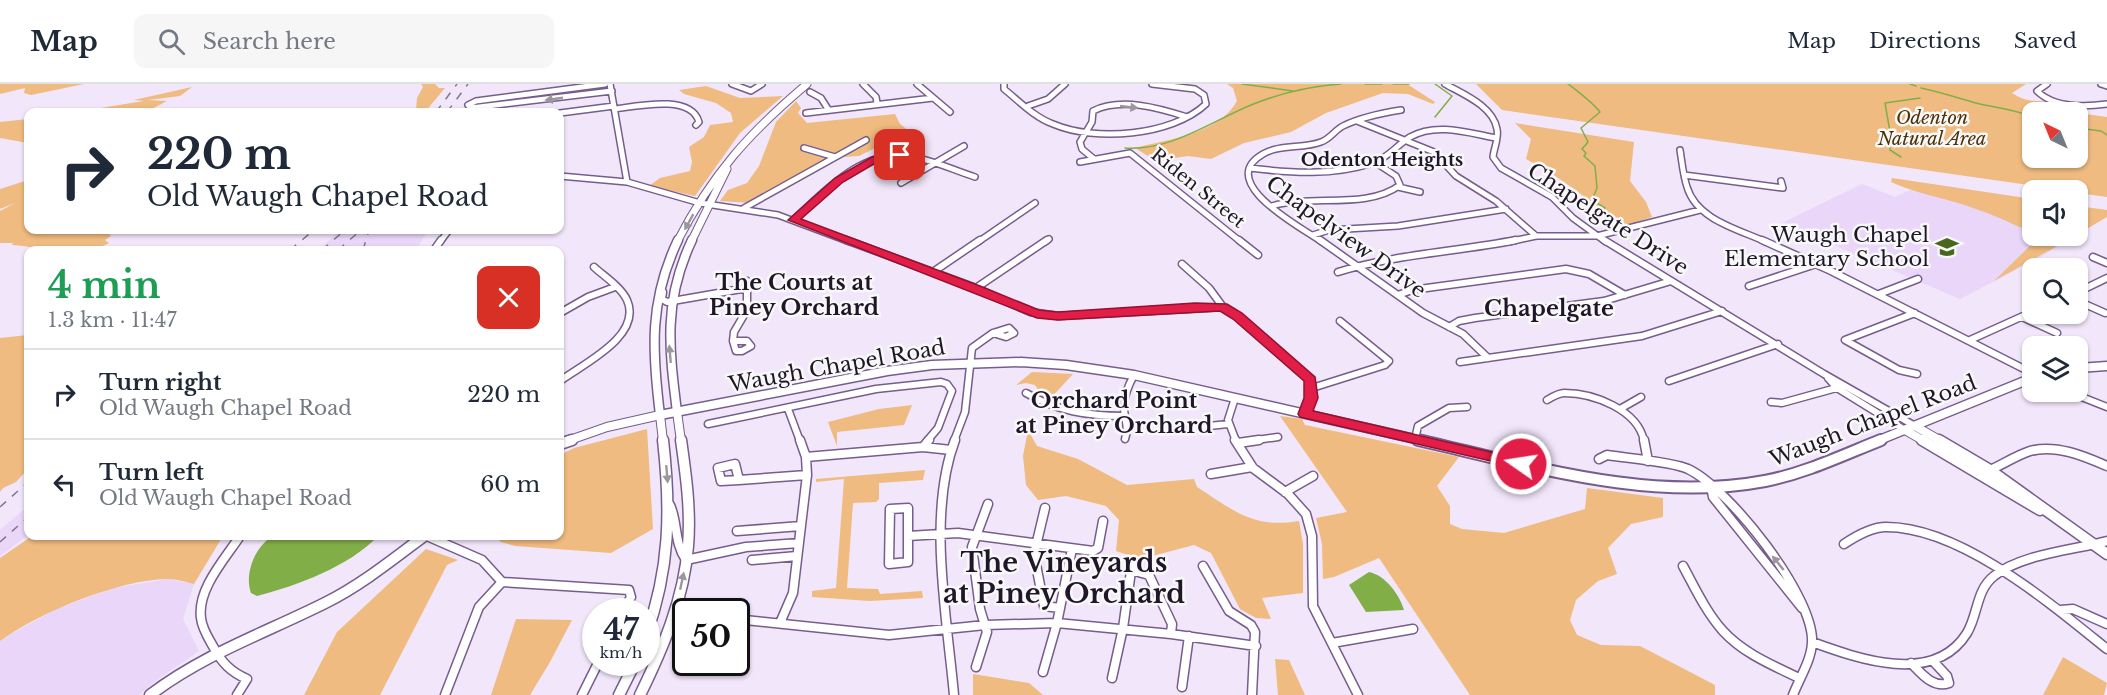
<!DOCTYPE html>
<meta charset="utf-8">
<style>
body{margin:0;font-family:"Libre Baskerville",serif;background:#f6f6f7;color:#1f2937;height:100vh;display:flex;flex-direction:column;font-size:22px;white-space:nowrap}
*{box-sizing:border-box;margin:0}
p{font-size:20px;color:#747a83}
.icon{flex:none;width:33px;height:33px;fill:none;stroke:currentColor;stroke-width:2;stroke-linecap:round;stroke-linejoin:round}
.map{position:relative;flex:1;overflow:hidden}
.drawer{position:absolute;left:24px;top:162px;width:540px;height:294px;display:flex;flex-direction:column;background:#fff;border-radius:12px;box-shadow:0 2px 4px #0004}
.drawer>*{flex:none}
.guide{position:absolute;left:24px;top:24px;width:540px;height:126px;border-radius:12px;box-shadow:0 2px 4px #0004;background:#fff;color:#1f2937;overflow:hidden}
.needle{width:39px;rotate:317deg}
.buttons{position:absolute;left:2022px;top:18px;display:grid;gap:12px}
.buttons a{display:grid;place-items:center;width:66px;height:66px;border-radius:12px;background:#fff;box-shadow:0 2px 4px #0004;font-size:30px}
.speed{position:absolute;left:582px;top:514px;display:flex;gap:12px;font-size:30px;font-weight:700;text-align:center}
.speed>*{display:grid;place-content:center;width:78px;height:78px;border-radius:50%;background:#fff;box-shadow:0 2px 4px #0004;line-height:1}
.speed small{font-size:15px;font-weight:400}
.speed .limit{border:3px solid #111;border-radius:9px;background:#fff;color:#111}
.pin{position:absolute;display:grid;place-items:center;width:51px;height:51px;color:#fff;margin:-26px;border-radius:12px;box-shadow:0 3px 9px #0006}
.me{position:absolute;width:66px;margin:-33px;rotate:283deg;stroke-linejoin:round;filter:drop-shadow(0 0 4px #0008)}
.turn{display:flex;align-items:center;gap:21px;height:126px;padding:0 24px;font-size:27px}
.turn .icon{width:78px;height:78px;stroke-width:2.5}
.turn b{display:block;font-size:42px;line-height:51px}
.round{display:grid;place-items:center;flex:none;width:63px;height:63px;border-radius:12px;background:#f6f6f7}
.head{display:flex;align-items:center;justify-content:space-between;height:102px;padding:0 24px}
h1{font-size:36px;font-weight:700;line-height:45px;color:#1e9e55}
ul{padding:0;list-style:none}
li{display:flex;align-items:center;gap:18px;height:90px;padding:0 24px;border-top:2px solid #e0e1e3}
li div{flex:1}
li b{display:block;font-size:22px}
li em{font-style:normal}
header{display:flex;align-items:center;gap:36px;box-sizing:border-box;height:84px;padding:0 30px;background:#fff;border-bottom:2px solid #e0e1e3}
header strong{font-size:28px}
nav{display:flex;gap:33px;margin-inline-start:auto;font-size:21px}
.search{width:420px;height:54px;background:#f6f6f7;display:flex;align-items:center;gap:15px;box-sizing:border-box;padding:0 21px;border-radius:12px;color:#747a83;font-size:22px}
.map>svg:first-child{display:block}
</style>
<header>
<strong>Map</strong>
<div class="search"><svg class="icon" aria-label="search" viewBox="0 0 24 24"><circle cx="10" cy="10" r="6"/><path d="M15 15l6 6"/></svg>Search here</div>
<nav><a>Map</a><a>Directions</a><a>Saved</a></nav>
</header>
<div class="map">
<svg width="2107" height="611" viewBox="0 0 2107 611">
<rect width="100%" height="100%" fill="#f1e6fa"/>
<!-- built -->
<path fill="#e9d6f9" d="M1925 99 2032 115V152H2075L2039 174 1960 215 1782 139 1862 100 1895 113Z
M341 146H436L427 148 416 166H318Z
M28 422V451L0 472V446Z
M168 495 194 500 183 535 199 567 154 598 139 611H0V557L3 554 59 524 113 504Z"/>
<!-- green -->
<path fill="#efbb80" d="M0 0H84L31 11 24 9 25 4 0 10Z
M421 0H435L439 4H445L425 28H414L416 27 417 14 423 3Z
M1227 0H1407L1435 18 1433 20 1408 10 1383 9 1326 29 1291 48 1244 59 1211 75 1188 72 1156 77 1135 64C1168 55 1219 50 1237 17L1233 4Z
M1476 0H2026L2012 9C2032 22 2040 14 2060 20V27L2073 28H2032V74H2078V29L2107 33V113L2078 109V106H2063L1502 26Z
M706 2 740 14 783 12 740 49 695 112 649 102 660 94 690 87 692 78 689 63 704 53 710 41 733 38 731 29 716 19 684 10 679 6Z
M192 3 180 12 148 16 167 17 146 28H76L144 17 134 16Z
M796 17 801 24 798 29 807 39 895 30 900 40 909 47 859 72 843 73 798 93 751 119 720 117 728 106 747 99 759 82 776 38Z
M28 35 26 39 28 40V59L0 54V38Z
M1515 39 1634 58 1630 97 1646 118 1652 133 1620 144C1592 116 1561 94 1526 75L1531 55Z
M1892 94 2032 115V149C2008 137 1984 127 1958 119 1935 112 1913 108 1891 98Z
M28 96V146H112L109 150 111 152 105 156 109 159C78 175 43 163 12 161L13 159H0V127L15 119 0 125V105Z
M2078 122 2107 126V133L2078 150Z
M2037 152H2075L1994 197 2039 153Z
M28 251V385L16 398 3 404 0 408V254Z
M1032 288 1073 290 1049 316 1042 312 1035 301 1026 299 1016 301Z
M912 321 904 341 837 348V362L828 338 879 325Z
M1280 332 1302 335 1305 341 1459 373 1437 402 1450 422V440L1462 445 1504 449 1585 425 1587 404 1663 414V433L1631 440 1608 464 1617 490 1598 497 1576 516 1570 536 1577 551 1601 561 1640 562 1715 601V611H1470L1379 474 1334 493 1323 495 1322 460 1316 434 1347 428Z
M647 345 653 445 611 469 515 462 501 458 494 452H560V371L574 364Z
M1028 346 1037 362 1078 375 1127 401 1194 395 1197 403C1233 426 1253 445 1299 437L1303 460V509L1262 514 1271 535 1256 534 1240 525 1211 469 1194 461 1141 475 1116 467 1119 436 1106 422 1066 412 1038 416 1026 401 1023 372Z
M925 386 923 396 879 399V415L876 418 853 419 847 504 878 505 880 510 922 507 923 514 870 517 812 513V507L836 504 844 395 816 398V395Z
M32 452H223L194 500C186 498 176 495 167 495 118 496 40 528 0 557V474Z
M426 465 458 476 447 481 380 611H304L337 548Z
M516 535 572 536 550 578 530 611H491Z
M2063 573 2107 599 2104 611H2043Z
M1275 575 1289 576 1305 611H1278Z
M973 590 1029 599 1043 611H973Z"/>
<!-- water -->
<path fill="#82ae48" d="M273 452H378C350 482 296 502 257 512L251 509C244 490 255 462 273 452Z
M1369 488C1385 491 1400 511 1404 526L1366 528 1349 501Z"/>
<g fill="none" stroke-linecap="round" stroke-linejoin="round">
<!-- stream -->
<path stroke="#82ae48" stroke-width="1.5" d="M1242 0 1293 7
M1365 0H1382
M1393 0H1409
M1435 0 1452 12 1435 33
M1568 0C1580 9 1591 17 1600 28L1581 44 1588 58 1582 65 1586 69 1584 72 1595 82 1597 104 1592 116 1605 124
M1910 0 1916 2
M1921 4C1940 8 1958 14 1976 19 1995 24 2014 25 2032 33
M2078 44 2101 47 2107 51
M1125 64C1171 67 1210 38 1251 21 1281 9 1309 2 1341 0
M1901 73 1890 66V48L1885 19 1920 14"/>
<!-- minor-far2 casing -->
<g stroke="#775d8b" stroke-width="8">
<path id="minor-far2" d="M605 0 476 17 468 21 471 24 612 7
M610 0 627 98
M732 0 751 7 762 0
M863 0 876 13 877 19
M917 0 950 28
M1004 0V5C1019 17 1034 33 1053 40 1095 58 1172 52 1206 20L1204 11 1195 5 1152 0
M1445 0C1463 10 1493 22 1497 45 1499 54 1494 64 1493 73L1501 84 1552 113 1573 134 1606 158
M2047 0 2037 7C2054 24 2085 23 2107 20
M2101 0 2107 2
M810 8 821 14 828 25
M1028 22 1048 15 1065 0
M615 25C638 22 691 10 699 38L696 41
M560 29 614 22
M806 29 933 14
M1357 37 1434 68 1456 92 1496 117 1536 152
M804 64 835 73
M1680 66C1682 78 1683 91 1687 103 1697 136 1738 145 1766 158
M1094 75 1082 65 1080 58 1092 38 1093 27C1121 13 1159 24 1187 33
M1080 78 1130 69 1241 158
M1250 84C1291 89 1333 92 1373 79 1388 74 1397 61 1410 53 1436 38 1469 49 1496 54
M1684 91 1783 104 1781 97
M560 92 627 98 700 119 778 131 850 158
M901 99 964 62
M1398 103 1420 108
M1272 122C1311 110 1367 126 1400 101L1396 92 1376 79
M744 124 866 56
M793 136C824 108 862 65 908 72 931 75 953 86 975 93
M1313 151 1329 146 1398 142 1506 125
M440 158 449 146
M978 158 1035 119
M1045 158 1049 155
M1322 158C1301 143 1214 98 1263 70 1280 60 1303 65 1321 58 1330 55 1335 46 1343 42 1361 33 1382 29 1401 26
M1508 158 1536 152H1597L1700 126"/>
</g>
<!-- minor-far1 casing -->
<g stroke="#775d8b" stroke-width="9">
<path id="minor-far1" d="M846 156 976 204 1030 228 1058 232 1223 223 1238 232 1310 296 1311 314 1305 330
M1239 156 1258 171
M1320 156 1423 229 1463 250 1488 274
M1604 156 1824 290 1915 342
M1762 156 1831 187 2032 289
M434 166 441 156
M2093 173 2107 179
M1182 180 1209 204 1223 223
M933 188 980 156
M1338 188C1396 170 1456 168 1516 156
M1749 202 1816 180
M976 204 1047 156
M663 208 662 215 667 218 747 204
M2078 208 2107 194
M1879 210 1918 195
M1398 211 1412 206 1566 185 1589 190 1625 211
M2078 217 2105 229
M560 229 588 213 615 203
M1915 229 1845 256 1899 286 1917 290
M2022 233 2057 249
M1449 243 1459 237 1475 234 1604 217 1671 197
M1009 244 1014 249 1006 253 993 249Z
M1970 256 2032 228
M733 257H747L751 262 742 267H736Z
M733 257 734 248 747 226V197
M1460 278 1642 252 1722 227
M1828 294 1837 304 1905 346
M560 297C583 280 643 252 627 216 621 203 605 193 594 183
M1669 297 1778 260
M1312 304 1385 281 1389 277 1340 237
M2069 308 2107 323
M1026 309C1057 327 1088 332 1123 332
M1235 314 1228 336 1236 357
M1547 316C1552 313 1559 309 1564 309 1594 309 1638 326 1644 357
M1771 318 1782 319 1840 303
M788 325 800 357
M1620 325 1641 313
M708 340 876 305 941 298 947 300 952 307 938 344 927 357
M1190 344 1228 340
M1125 355C1129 343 1125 338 1124 325 1123 313 1128 302 1134 291
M1415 355 1418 342 1449 324 1467 323
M954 357 965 328 972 264 993 249
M1249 357 1278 353"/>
</g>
<!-- minor casing -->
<g stroke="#775d8b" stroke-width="11">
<path id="minor" d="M1235 356 1253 384 1288 410 1306 430 1312 452 1313 522 1358 611
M1644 356 1648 377
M1238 359 1259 356
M923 363 929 356
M806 373 923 363 951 366
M1599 375 1607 371C1626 374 1674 378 1688 385 1729 404 1815 513 1812 559 1811 577 1799 595 1793 611
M735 380 739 396 721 397 718 384Z
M1988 387C2002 381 2015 372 2030 367 2056 360 2084 372 2107 382
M1211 390 1252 383
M739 396 807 391
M1518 401 1521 380
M1711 402 1713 413 1802 524
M1285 408 1313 392
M670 421C678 439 674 459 686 476L746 463 799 459
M908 424V478L889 480 890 425Z
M1045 424 1034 470 1044 522 1060 524
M737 447 801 442
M427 452 482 476 502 498 629 506 631 513 623 528
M908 452 958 449 1093 467 1098 464 1103 437
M1844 460C1856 452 1871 443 1886 443 1961 443 2051 520 2107 565
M752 476 797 472
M1203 482 1229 527 1251 541 1255 548 1252 611
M1683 482C1695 504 1706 528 1723 547 1743 569 1772 581 1799 594
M1131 486 1149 491 1172 540 1171 550
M2060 526 2073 525 2107 540
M736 535 889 551 985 541 1057 539 1171 550 1256 562
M780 539 793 509 807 391 806 373 800 356
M1812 558C1859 575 1934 602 1967 549 1978 531 1976 506 1994 492 2021 470 2074 466 2107 457
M1332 559 1413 545
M1911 579C1921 589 1933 605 1949 599L1947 592 1933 577
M976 583 987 548 980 525 972 463 988 420
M1043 588 1057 539 1072 465
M1112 594 1123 544 1132 480
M1182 603 1189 552
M237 611 247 595C231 588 222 579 214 564 209 555 202 545 201 534 197 505 225 475 240 452
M445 611 479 523 502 498
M582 611 598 579
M954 611C947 533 927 430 955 356"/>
</g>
<!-- tertiary-far1 casing -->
<g stroke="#775d8b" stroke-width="10">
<path id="tertiary-far1" d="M677 328 681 357
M1915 342 1941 357
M1905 346 1924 357
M567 357 607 343 660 331 663 357"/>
</g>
<!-- tertiary casing -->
<g stroke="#775d8b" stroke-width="13">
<path id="tertiary" d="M1922 356 2040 426
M1939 356 1990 386 2107 470
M560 360 572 356
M646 552C670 484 671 427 663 356
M150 611C204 570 265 549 325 519 361 501 392 476 424 452
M619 611 635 579
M640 611C663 564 684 515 688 462 691 427 686 391 681 356"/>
</g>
<!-- secondary-far2 casing -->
<g stroke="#775d8b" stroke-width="9">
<path id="secondary-far2" d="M677 158C712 90 749 49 807 0
M691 158 727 85"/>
</g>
<!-- secondary-far1 casing -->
<g stroke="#775d8b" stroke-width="11">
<path id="secondary-far1" d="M678 156C649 217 652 266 660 331L887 287 932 281 1021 278 1066 281 1134 291 1424 357
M2078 284 2107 282
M677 328C669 264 663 217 692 156
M1877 357 2032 294"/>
</g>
<!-- secondary casing -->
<g stroke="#775d8b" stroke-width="14">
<path id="secondary" d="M1418 356C1529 381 1649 419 1765 397 1806 389 1843 371 1881 356"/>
</g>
<!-- minor-far2 -->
<use href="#minor-far2" stroke="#fff" stroke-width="5"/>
<!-- minor-far1 -->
<use href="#minor-far1" stroke="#fff" stroke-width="6"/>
<!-- minor -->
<use href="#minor" stroke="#fff" stroke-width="8"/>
<!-- tertiary-far1 -->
<use href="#tertiary-far1" stroke="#fff" stroke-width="8"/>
<!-- tertiary -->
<use href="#tertiary" stroke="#fff" stroke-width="10"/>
<!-- secondary-far2 -->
<use href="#secondary-far2" stroke="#fff" stroke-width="7"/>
<!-- secondary-far1 -->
<use href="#secondary-far1" stroke="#fff" stroke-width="8"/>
<!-- secondary -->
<use href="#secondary" stroke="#fff" stroke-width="10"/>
<!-- rail -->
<path stroke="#81768a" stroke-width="1.5" stroke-dasharray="8 8" stroke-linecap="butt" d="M436 28 457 0
M447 28 468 0
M290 166 314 146
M322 166 345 146
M338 166 361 146
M363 166 369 146
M0 423 28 398
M0 458 28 433"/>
</g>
<!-- one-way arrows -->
<defs><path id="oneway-solid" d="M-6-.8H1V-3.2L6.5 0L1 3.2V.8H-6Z" transform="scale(1.5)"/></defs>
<g fill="#9b969f">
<use href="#oneway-solid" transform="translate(554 15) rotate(172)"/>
<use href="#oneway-solid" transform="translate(1129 23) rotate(6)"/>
<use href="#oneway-solid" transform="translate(689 138) rotate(119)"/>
<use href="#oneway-solid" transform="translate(670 270) rotate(-95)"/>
<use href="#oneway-solid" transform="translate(667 390) rotate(85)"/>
<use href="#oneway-solid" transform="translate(1778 479) rotate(-129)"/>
<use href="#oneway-solid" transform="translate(682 497) rotate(-78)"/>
</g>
<!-- route -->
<path fill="#e11d48" stroke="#92132f" stroke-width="1.5" d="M900 68 904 69V73L879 77 843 98 801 135 980 202 1039 226 1058 228 1195 219 1227 220 1242 229 1315 293 1318 314 1313 327 1521 375 1529 380 1521 384 1300 333 1298 330 1304 314V297L1233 235 1220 227 1058 236 1037 234 788 136 835 94 872 73Z"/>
<!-- icons -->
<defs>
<g id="school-bare" transform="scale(1.8)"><path d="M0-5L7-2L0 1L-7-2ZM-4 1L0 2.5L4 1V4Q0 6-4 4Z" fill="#48671c" stroke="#f8f8f8" stroke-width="2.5" paint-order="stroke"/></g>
</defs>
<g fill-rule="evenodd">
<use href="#school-bare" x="1947" y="163"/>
</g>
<g text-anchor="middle" stroke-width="5" stroke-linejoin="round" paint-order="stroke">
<!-- far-park labels -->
<g font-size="18" font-style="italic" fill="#4e3006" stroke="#f8f8f8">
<text x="1932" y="40">Odenton<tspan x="1932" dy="21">Natural Area</tspan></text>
</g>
<!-- far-neighbourhood labels -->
<g font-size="18" font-weight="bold" fill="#201629" stroke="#f8f8f8">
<text x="1382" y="82">Odenton Heights</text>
</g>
<!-- far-street labels -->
<g font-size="18" fill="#201629" stroke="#f8f8f8">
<text transform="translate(1198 104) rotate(39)" y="6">Riden Street</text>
</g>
<!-- street labels -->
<g font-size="21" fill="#201629" stroke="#f8f8f8">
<text transform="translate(1608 135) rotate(33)" y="7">Chapelgate Drive</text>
<text transform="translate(1346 153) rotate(36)" y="7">Chapelview Drive</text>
<text transform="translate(837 282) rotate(-10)" y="7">Waugh Chapel Road</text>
<text transform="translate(1873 337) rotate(-21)" y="7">Waugh Chapel Road</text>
</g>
<!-- poi labels -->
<g font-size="21" fill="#201629" stroke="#f8f8f8" text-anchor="end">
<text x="1929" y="158">Waugh Chapel<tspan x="1929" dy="24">Elementary School</tspan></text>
</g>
<!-- neighbourhood labels -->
<g font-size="22" font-weight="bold" fill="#201629" stroke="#f8f8f8">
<text x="794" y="206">The Courts at<tspan x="794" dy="25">Piney Orchard</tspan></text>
<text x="1549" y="232">Chapelgate</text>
<text x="1114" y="324">Orchard Point<tspan x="1114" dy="25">at Piney Orchard</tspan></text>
</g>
<!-- near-neighbourhood labels -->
<g font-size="27" font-weight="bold" fill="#201629" stroke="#f8f8f8">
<text x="1064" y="488">The Vineyards<tspan x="1064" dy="31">at Piney Orchard</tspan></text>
</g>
</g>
</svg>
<div class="buttons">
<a><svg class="needle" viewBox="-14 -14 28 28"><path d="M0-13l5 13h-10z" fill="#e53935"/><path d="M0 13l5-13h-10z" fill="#747a83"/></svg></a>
<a><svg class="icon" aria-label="sound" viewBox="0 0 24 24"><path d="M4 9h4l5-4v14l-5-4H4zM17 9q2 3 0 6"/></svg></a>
<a><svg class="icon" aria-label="search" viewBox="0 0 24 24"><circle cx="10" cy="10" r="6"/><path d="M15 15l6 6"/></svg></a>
<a><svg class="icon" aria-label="layers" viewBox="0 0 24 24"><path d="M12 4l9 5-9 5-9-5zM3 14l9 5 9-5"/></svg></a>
</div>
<div class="speed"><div>47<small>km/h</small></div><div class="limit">50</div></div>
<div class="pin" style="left:900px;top:71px;background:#d93025"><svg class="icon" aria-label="arrive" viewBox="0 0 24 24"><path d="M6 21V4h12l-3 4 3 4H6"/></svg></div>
<svg class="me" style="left:1521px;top:380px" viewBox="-20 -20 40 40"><circle r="17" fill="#e11d48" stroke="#fff" stroke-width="3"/><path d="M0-11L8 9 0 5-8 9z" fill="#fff"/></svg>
<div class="guide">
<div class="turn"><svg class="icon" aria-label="right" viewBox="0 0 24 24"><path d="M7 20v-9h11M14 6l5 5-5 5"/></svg><div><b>220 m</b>Old Waugh Chapel Road</div></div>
</div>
<section class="drawer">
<div class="head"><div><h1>4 min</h1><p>1.3 km · 11:47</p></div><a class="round" style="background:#d93025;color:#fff"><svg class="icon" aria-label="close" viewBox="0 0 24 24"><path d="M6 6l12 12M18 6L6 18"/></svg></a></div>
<ul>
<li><svg class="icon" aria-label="right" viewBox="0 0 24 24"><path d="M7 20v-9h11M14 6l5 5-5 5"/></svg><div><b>Turn right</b><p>Old Waugh Chapel Road</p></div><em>220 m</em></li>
<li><svg class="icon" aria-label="left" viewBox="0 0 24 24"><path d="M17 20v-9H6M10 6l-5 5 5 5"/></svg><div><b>Turn left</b><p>Old Waugh Chapel Road</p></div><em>60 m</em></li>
</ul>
</section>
</div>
